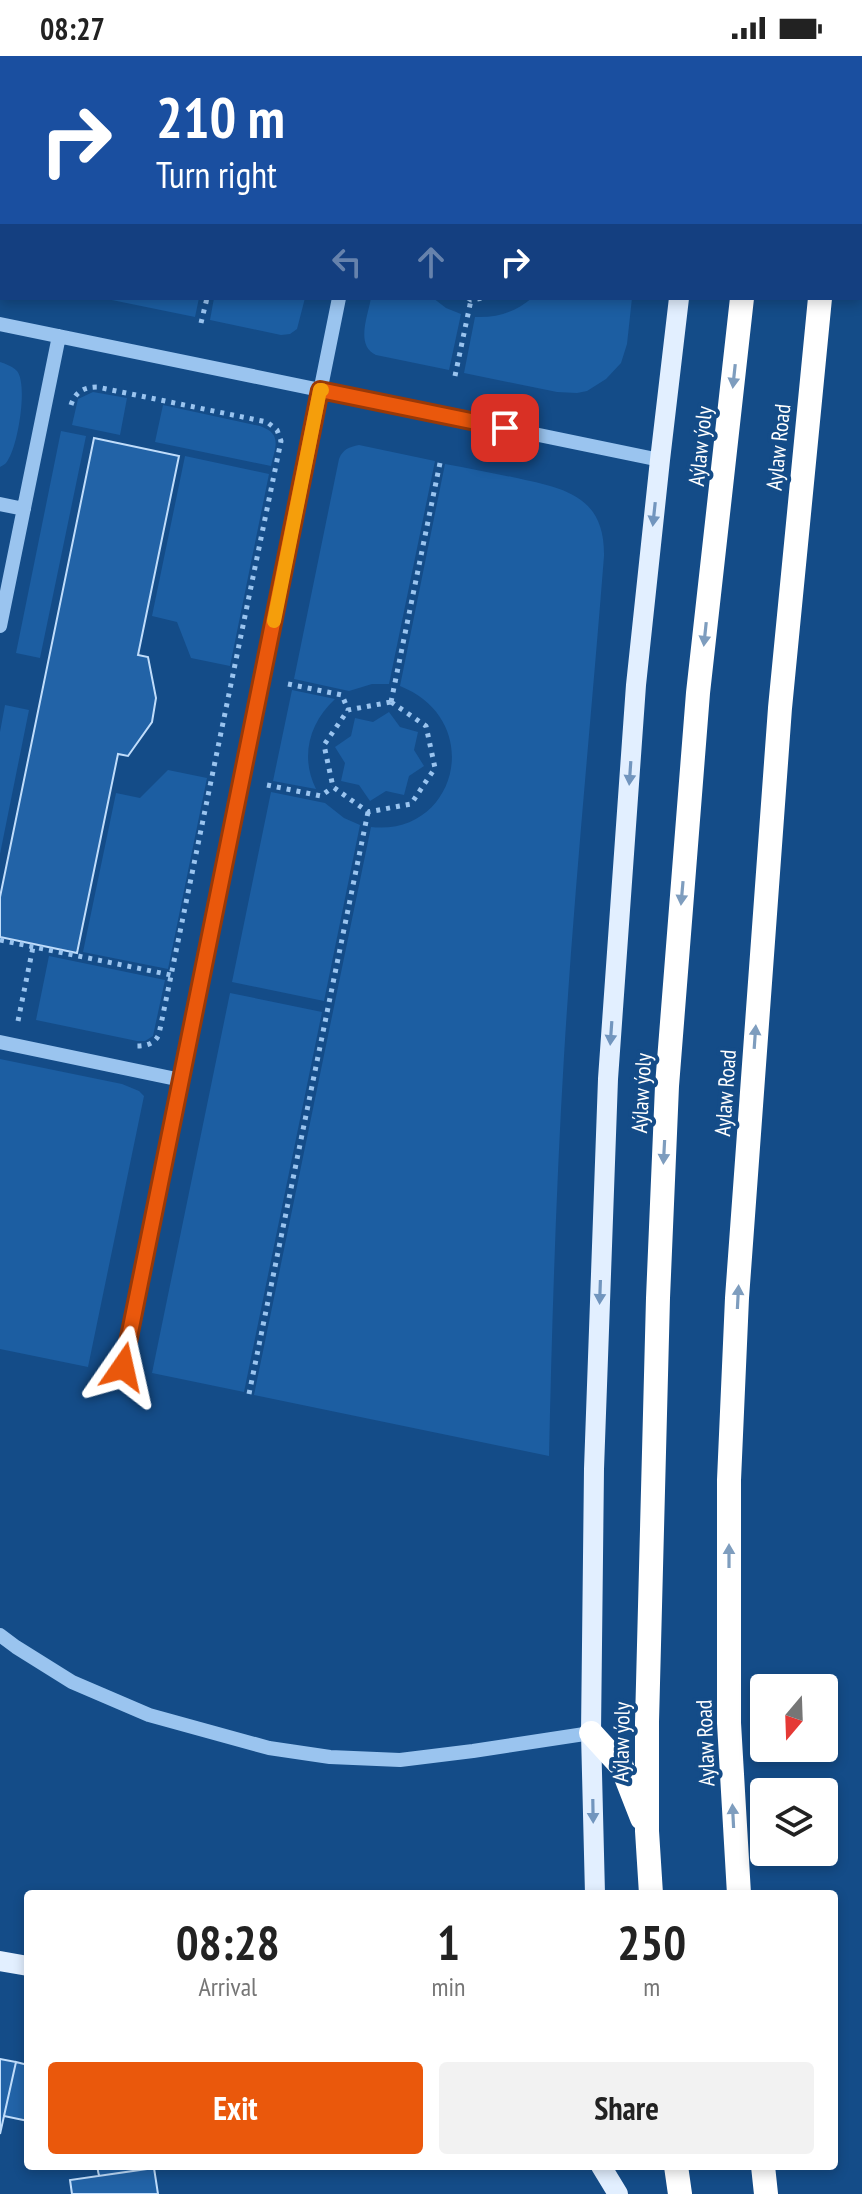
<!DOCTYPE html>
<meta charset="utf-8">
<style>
body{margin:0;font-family:"PT Sans Narrow",sans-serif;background:#f2f2f2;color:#222;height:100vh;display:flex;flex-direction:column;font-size:30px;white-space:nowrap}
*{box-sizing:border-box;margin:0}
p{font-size:26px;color:#767676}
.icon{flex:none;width:44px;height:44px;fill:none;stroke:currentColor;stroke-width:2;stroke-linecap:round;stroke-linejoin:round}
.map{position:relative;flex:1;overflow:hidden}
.side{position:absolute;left:24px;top:1834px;width:814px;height:280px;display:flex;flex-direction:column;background:#fff;border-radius:8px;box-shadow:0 4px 12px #0003}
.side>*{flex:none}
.top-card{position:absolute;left:0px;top:0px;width:862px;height:244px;box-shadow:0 4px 12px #0003;background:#1a4fa0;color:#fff;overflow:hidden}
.needle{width:52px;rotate:199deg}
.tools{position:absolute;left:750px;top:1618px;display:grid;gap:16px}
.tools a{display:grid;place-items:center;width:88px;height:88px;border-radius:8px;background:#fff;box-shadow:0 4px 12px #0003;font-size:40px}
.pin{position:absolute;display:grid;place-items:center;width:68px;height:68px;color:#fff;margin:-34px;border-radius:16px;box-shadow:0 4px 12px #0006}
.me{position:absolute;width:88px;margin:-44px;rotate:11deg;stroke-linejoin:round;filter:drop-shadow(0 0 6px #0008)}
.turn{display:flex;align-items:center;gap:28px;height:168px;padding:0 24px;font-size:36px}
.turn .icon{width:104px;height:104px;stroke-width:2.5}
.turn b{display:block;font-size:56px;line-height:68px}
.lanes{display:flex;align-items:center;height:76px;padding:0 24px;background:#0003;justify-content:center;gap:40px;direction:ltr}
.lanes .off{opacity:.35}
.eta{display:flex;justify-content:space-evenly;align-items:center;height:136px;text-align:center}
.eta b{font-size:48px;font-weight:800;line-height:56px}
.button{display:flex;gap:16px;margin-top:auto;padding:16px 24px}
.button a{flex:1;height:92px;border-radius:8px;background:#ea580c;color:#fff;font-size:32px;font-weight:800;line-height:92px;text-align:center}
.button a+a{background:#f2f2f2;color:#222}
.status{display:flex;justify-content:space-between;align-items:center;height:56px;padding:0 40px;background:#fff;direction:ltr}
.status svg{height:22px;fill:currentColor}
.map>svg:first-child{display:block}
</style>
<div class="status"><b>08:27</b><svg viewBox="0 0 49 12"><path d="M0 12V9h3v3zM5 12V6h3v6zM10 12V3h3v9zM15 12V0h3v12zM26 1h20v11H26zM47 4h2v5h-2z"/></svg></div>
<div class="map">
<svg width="862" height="2138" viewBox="0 0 862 2138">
<rect width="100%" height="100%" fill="#144c88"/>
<!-- green -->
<path fill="#1c5ea2" d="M102 242H199L195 261Z
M214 242H305L297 273 290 278 281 279 210 264Z
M371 242H433L446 252 461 258 449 314 376 299C355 289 368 260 371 242Z
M532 242H632L627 288 621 307 606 323 587 335 577 337 557 336 464 317 475 261C498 262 515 256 532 242Z
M0 306C6 308 12 310 17 315 28 329 18 387 9 402 6 408 5 408 0 411Z
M93 336 127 342 120 379 72 369 78 343Z
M163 349 260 370C283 378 275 391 271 410L155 386Z
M61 375 86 380 40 602 16 597Z
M359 389 435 405 389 628H372L349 635 294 623 339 403C343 393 349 391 359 389Z
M185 400 269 418 230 610 191 602 177 566 152 560Z
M445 408C468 412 490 417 512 421 562 432 605 438 604 500 591 666 574 833 564 1000 556 1133 552 1266 549 1400L254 1339 371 771C456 781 487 665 400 630Z
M292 634 335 643C309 667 300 701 316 733L273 725Z
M5 649 29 654 0 798V676Z
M389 656 400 671 418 676 414 694 424 710 409 720 404 739 386 735 370 745 359 729 341 725 345 707 335 691 351 680 355 662 373 666Z
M168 714 207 722 168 913 83 896 116 737 140 742Z
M271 736 325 747 344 762 360 769 324 945 232 926Z
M49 900 165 924 153 980 145 985H137L36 964Z
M230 937 322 956 244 1336 152 1317Z
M0 1003 122 1028 139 1035 144 1040 88 1311 0 1293Z"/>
<!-- building -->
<path fill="#2263a7" stroke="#c0ddfb" stroke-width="2" d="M94 382 179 400 138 599 148 601 156 642 152 666 128 700 118 698 77 897 0 881V841Z
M0 2003 16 2006 0 2078Z
M16 2006 28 2009V2065L4 2060Z
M97 2110H162V2111L99 2120Z
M154 2112 158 2138H72L70 2124Z"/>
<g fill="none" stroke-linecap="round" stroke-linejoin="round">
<!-- path -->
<path stroke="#9ac4ef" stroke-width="5" stroke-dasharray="4 6" stroke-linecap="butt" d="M87 2 88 0
M0 49H2
M0 131H2
M468 242 471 244 483 242
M201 267 207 242
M455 320 471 244
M71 349C75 336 84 331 97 331L267 366 277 374 281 385 159 978C155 988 146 990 136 990
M288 628 342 639 348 654
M391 646 426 670 435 712 411 748 368 756 333 731 324 689 348 654Z
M391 646 441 402
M267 729 321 740 333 731
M0 884 171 919
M18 965 33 891
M249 1338 368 756"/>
<!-- minor -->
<path stroke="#9ac4ef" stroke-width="14" d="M416 0 426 2
M388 2V0
M0 268 660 404
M0 448 24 453
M0 570 59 280
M0 986 181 1024
M123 1311 339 242
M0 1579 16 1591 72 1626 149 1659 269 1692 330 1701 400 1704 473 1695 591 1677"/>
<!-- major -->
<path stroke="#e2efff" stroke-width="20" d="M710 2V0
M595 1838 591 1677 594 1413 608 1023 636 629 660 404 679 242
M0 1905 28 1910
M601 2110 618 2138"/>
<!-- highway -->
<path stroke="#fff" stroke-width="24" d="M770 2V0
M848 2V0
M591 1677 622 1711 642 1762
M651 1838 647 1775V1666L658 1242 667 1030 698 637 742 242
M739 1838 729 1667V1424L737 1242 780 652 820 242
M676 2110 680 2138
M763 2110 766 2138"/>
</g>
<!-- one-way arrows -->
<defs><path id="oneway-solid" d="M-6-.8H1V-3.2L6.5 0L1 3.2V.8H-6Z" transform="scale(2)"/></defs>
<g fill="#7e9dbe">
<use href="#oneway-solid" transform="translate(734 320) rotate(96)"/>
<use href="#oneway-solid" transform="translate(705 578) rotate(96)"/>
<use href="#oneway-solid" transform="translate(682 837) rotate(95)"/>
<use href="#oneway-solid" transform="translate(755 981) rotate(-86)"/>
<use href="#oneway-solid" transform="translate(664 1096) rotate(93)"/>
<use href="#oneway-solid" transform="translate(738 1241) rotate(-87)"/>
<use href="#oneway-solid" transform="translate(729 1500) rotate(-90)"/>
<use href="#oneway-solid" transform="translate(733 1760) rotate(-93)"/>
</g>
<g fill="#7195be">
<use href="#oneway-solid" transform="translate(654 458) rotate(96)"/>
<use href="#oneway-solid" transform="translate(630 717) rotate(94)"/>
<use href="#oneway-solid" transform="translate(611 977) rotate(94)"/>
<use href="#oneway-solid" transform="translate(600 1236) rotate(92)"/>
<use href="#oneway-solid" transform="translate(593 1755) rotate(89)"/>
</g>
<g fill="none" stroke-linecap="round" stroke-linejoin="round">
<!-- route casing -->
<g stroke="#983908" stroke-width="20">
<path id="route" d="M123 1311 320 334 505 372"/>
</g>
<!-- route -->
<use href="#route" stroke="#ea580c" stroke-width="14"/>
<!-- slow -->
<path stroke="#f59e0b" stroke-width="14" d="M274 565 320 334H322"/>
</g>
<g text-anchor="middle" stroke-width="8" stroke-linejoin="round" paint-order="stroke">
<!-- street labels -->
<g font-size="22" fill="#fff" stroke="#144c88">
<text transform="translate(700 390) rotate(-84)" y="8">Aýlaw ýoly</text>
<text transform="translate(778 391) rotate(-84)" y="8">Aylaw Road</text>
<text transform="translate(641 1037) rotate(-87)" y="8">Aýlaw ýoly</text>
<text transform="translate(725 1037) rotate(-86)" y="8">Aylaw Road</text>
<text transform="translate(621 1686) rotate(-89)" y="8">Aýlaw ýoly</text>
<text transform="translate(705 1687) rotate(-92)" y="8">Aylaw Road</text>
</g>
</g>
</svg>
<div class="tools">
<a><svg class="needle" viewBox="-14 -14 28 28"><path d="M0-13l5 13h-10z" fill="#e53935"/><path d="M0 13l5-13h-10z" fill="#767676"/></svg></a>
<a><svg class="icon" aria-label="layers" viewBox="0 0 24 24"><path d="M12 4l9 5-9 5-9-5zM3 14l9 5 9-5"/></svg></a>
</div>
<div class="pin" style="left:505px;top:372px;background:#d93025"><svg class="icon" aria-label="arrive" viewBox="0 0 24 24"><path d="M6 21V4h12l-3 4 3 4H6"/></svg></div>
<svg class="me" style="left:123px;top:1311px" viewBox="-20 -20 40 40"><path d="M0-17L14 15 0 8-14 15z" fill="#ea580c" stroke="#fff" stroke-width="4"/></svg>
<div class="top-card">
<div class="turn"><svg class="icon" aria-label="right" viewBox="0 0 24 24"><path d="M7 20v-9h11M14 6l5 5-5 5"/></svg><div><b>210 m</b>Turn right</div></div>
<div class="lanes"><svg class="icon off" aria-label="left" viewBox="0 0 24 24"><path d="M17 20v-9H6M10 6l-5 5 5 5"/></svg><svg class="icon off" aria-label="ahead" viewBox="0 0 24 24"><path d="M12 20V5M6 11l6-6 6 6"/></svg><svg class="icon" aria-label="right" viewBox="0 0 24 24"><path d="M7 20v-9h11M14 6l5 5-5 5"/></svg></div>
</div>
<section class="side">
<div class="eta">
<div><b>08:28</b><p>Arrival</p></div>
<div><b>1</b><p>min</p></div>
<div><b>250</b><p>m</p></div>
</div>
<div class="button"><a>Exit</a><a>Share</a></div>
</section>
</div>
